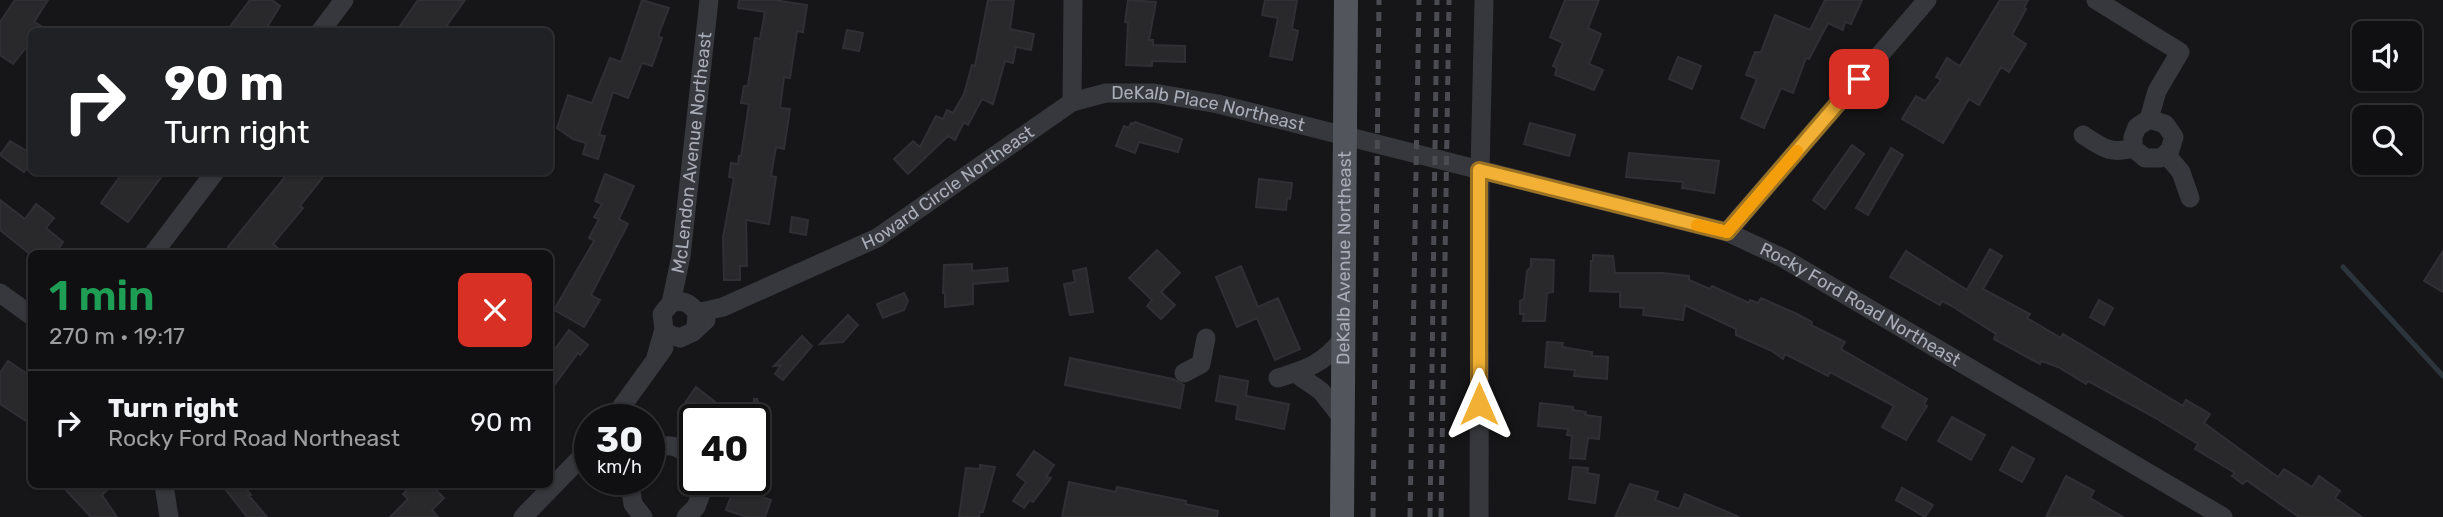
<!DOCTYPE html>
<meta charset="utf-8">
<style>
body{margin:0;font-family:Rubik,sans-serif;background:#19191b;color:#f1f3f6;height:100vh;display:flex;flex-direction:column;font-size:26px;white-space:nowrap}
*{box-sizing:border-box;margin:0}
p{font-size:23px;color:#9c9d9f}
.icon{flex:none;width:38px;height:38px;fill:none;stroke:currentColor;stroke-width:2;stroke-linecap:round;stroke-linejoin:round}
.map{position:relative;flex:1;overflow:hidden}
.panel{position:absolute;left:28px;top:250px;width:525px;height:238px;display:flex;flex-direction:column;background:#101012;border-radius:10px;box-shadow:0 2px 5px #0004,0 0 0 2px #303032}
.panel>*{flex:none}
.guide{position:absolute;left:28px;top:28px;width:525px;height:147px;border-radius:10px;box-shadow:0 2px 5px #0004,0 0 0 2px #303032;background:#202124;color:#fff;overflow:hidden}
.buttons{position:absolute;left:2352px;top:21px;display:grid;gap:14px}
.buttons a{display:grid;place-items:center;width:70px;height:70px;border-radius:10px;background:#101012;box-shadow:0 2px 5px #0004,0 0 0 2px #303032;font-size:35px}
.speed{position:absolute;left:574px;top:404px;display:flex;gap:14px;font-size:35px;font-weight:700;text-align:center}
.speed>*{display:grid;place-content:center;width:91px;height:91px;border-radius:50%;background:#101012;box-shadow:0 2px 5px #0004,0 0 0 2px #303032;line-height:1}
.speed small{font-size:18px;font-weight:400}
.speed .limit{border:4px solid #111;border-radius:10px;background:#fff;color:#111}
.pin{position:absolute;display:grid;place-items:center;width:60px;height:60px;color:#fff;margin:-30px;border-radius:14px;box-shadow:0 4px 10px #0006}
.me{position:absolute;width:77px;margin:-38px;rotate:0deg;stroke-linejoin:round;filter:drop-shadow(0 0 5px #0008)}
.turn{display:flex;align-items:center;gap:24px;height:147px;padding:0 21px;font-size:32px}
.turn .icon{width:91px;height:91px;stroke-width:2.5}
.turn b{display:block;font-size:49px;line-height:60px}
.round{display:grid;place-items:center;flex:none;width:74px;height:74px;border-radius:10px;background:#19191b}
.head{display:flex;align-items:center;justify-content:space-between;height:119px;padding:0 21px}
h1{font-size:42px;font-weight:600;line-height:52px;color:#1e9e55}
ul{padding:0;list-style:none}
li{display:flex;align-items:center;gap:21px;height:105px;padding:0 21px;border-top:2px solid #303032}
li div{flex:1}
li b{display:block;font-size:26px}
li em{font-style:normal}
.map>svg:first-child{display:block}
</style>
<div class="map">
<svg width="2443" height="517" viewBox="0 0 2443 517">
<rect width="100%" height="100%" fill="#161618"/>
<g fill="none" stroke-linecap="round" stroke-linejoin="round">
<!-- stream -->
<path stroke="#2c353c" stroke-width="5" d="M2343 267 2443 376"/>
</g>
<!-- building -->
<path fill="#29292c" stroke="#303034" stroke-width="2" d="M15 0H48L34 22 41 26 37 32H32V40L13 64 0 55V22Z
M250 0H272L280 6 264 32H226Z
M418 0H465L442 32H396Z
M642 0 669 8 658 36 662 38 652 66 642 63 628 98 613 92 599 135 605 136 598 159 583 154 586 143 573 139 557 128 568 95 592 103 610 58 621 62Z
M739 0H774L807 5 803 32 797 31 790 78 784 77 780 108 790 109 784 149 776 147 771 176 776 177 769 224 746 220 747 266H740V280H724L723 237 734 178 729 177 731 163 738 164 739 156H741L749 104 741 103 744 86H748L755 38 760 39 765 12 738 8Z
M988 0H1014L1010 29 1034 34 1031 50 1016 47 1013 63 1005 61 993 104 982 99 968 125 964 122 955 140 948 136 908 174 894 159 913 141 920 147 936 116 943 119 947 110 953 113 964 94 972 65 975 66Z
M1128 0 1156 2 1149 40H1153V45L1185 46V62L1152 61V66L1126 65 1128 23 1125 22Z
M1265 0H1297L1292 29 1298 31 1292 60 1270 56 1278 18 1262 15Z
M1565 0H1599L1588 28 1601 34 1589 64 1603 70 1594 90 1555 75 1557 68 1553 66 1563 43 1550 37Z
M1825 0H1862L1851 24 1845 22 1843 30 1828 23 1809 59 1806 58 1793 93 1781 88 1764 128 1741 118 1757 79 1746 75 1755 52H1761L1775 15 1810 30Z
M2000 0H2028L2024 8 2026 9 2012 35 2026 44 2009 72 2001 67 1979 105 1969 99 1943 143 1902 119 1916 96 1925 101 1941 80 1936 77 1947 58 1960 66Z
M847 30 863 33 859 51 843 48Z
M1678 57 1701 66 1692 89 1669 79Z
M1135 122 1182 139 1178 152 1139 142 1135 153 1116 146 1124 126 1129 128 1131 123 1134 124Z
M1530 123 1575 135 1569 156 1524 144Z
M10 141 32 154V161L24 172 0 155Z
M1852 145 1864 154 1825 209 1813 200Z
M1891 148 1903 155 1868 215 1856 208Z
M1629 153 1719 161 1714 193 1682 188 1683 182 1626 177Z
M123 172H165L128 222 101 203Z
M289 172H327L300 206 303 208 273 244 285 254H236L228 247Z
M605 174 634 186 619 219 628 224 591 295 600 300 584 327 554 310 594 241 589 238 599 219 594 217 602 204 595 201Z
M1259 179 1292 183 1290 199 1287 198 1286 210 1256 207Z
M0 200 25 219 36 204 54 218 46 228 63 242 55 254H30L0 230Z
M792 217 808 220 806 235 790 232Z
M1990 249 2002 256 1983 289 2030 314 2027 318 2061 338 2063 334 2183 406 2186 400 2210 414 2204 423 2278 477 2284 469 2312 487 2319 476 2340 491 2335 498 2362 517H2299L2246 480 2243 484 2232 476 2235 473 2195 449 2198 444 2152 416 2088 381 2086 384 2058 367 2041 361 2040 364 1994 339 1996 334 1950 305 1942 301 1940 305 1890 277 1906 251 1967 290Z
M1157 250 1180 273 1161 292 1175 305 1161 319 1147 306 1152 300 1129 278Z
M2443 251V292L2424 281Z
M1593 255 1613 256 1615 273H1663L1689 276V280L1710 289 1712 286 1749 303 1750 300 1758 303 1761 298 1797 314 1812 322 1811 325 1845 342 1841 349 1927 399 1924 404 1927 406 1906 440 1882 427 1894 406 1830 372 1828 376 1785 354 1783 359 1772 351 1736 335V329L1685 305 1683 320 1643 315 1644 308 1620 307V292L1590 291 1591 261H1593Z
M1531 259 1554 260 1553 292 1547 293 1545 321H1523L1524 314H1520V301L1524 299 1527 271 1531 267Z
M972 264V271L1007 268 1008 281 973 284V304L945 307V293H943L944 265Z
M1241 266 1258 307 1278 298 1300 349 1275 360 1257 318 1237 327 1216 277Z
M1086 268 1093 312 1070 315 1064 284 1075 282 1073 271Z
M904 293 908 301 904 310 883 318 877 304Z
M2099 300 2113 308 2104 325 2090 317Z
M848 315 858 325 843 342 820 344Z
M569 330 588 345 580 355 578 353 550 391V356Z
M802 336 812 346 783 380 775 374 781 365 774 366Z
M1547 342 1563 343 1562 347 1592 352V356L1608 357 1607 379 1574 376 1575 370 1545 367Z
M1070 358 1173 379 1184 385 1180 408 1065 385Z
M8 361 32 377V413L26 421 0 404V373Z
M1220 376 1248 381 1246 396 1289 404 1284 429 1236 419 1238 405 1216 401Z
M696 387 719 405 707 420H687L678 413Z
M754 399H757L770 438 754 444Z
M1540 403 1573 407V410L1586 412 1585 415 1601 417 1599 439 1588 438 1585 459 1570 458 1572 436 1567 435 1568 429 1538 426Z
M1952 417 1985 435 1971 460 1938 441Z
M2012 447 2034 459 2022 482 2000 470Z
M1034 451 1054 465 1046 477 1051 478 1033 502 1030 500 1024 508 1013 501 1026 482 1017 475Z
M980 465 995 467 983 512H980L979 517H959L966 468 980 469Z
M1573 467 1588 468 1587 473 1599 475 1595 503 1569 499Z
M2066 476 2094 491 2090 498 2123 517H2046Z
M736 482 755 489 751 493 771 500 765 517H747L726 510Z
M1069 482 1116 492 1117 487 1186 501 1185 504 1218 511 1217 517H1062Z
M1630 484 1658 492 1655 500 1679 509 1685 494 1739 517H1615Z
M61 485H112L102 495 117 517H91Z
M222 485H243L251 495 249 496 267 517H247Z
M412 485H431L444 498 432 510 438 517H390L408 499 403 494Z
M1902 488 1933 505 1925 517 1896 500Z"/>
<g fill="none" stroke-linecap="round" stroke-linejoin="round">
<!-- minor -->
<g stroke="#37383d" stroke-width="19">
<path d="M2096 0 2180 52 2157 91 2149 119 2137 127 2133 137V148L2145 158H2161L2170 150 2174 137 2165 124 2149 119"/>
<path d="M320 32 344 0"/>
<path d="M1072 102 1073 0"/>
<path d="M2083 135C2102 147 2110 155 2133 148"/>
<path d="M2166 154 2181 172 2190 198"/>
<path d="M1727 232 1927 0"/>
<path d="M153 254 215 172"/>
<path d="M0 293 32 316"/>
<path id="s1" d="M671 303 681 256 709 0"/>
<path id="s2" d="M697 313 723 307 877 238 1072 102 1106 93H1154L1218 104 1727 232 1783 258 2223 517"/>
<path d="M664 329 668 334 680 338 693 332 706 320"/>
<path d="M656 357 664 329 662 314 671 303C683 299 690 303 697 313L696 328"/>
<path d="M1184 373 1201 364 1206 338"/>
<path d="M1295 373 1321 391 1343 419"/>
<path d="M1278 378C1307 369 1323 364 1343 339"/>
<path d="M612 420 664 348"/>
<path d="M649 451C669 441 679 446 695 460"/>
<path d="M629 480 633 504 643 517"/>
<path d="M164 485 169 517"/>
<path d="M523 517 590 448"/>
<path d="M686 517 696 507 706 480"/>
<path d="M1479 517 1480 170 1484 0"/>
</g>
<!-- major -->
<path stroke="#53555c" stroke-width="24" id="s3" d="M1342 517 1346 0"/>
<!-- rail -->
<path stroke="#4a4c52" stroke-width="5" stroke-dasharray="9 7" stroke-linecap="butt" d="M1373 517 1379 0
M1410 517 1419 0
M1430 517 1437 0
M1441 517 1449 0"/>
</g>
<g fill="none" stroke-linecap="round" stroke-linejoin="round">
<!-- route casing -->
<g stroke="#9d7322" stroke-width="18">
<path id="route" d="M1479 404V170L1727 232 1859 79"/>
</g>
<!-- route -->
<use href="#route" stroke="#f2b134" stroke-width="12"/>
<!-- slow -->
<path stroke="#f59e0b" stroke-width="12" d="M1697 225 1727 232 1797 151"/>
</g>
<g text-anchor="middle" stroke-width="7" stroke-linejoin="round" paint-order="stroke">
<!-- street labels -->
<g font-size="18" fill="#a8adb8" stroke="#111113">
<text dy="6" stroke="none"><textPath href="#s2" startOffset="572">DeKalb Place Northeast</textPath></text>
<text dy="6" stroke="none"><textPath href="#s1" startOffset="152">McLendon Avenue Northeast</textPath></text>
<text dy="6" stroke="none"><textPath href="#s2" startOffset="282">Howard Circle Northeast</textPath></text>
<text dy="6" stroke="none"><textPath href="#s3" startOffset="259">DeKalb Avenue Northeast</textPath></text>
<text dy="6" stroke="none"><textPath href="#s2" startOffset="1258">Rocky Ford Road Northeast</textPath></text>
</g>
</g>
</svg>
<div class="buttons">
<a><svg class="icon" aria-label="sound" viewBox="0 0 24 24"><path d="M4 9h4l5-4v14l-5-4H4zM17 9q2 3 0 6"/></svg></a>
<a><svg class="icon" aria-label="search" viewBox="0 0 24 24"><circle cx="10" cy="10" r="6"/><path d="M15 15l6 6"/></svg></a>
</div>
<div class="speed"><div>30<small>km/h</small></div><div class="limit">40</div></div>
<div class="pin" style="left:1859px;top:79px;background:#d93025"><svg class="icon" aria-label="arrive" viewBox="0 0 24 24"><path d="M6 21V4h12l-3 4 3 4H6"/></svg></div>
<svg class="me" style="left:1479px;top:404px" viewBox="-20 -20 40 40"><path d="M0-17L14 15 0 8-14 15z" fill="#f2b134" stroke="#fff" stroke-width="4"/></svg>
<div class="guide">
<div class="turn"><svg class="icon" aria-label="right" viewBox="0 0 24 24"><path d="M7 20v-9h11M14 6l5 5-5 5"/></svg><div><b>90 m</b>Turn right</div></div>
</div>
<section class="panel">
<div class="head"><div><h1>1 min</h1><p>270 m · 19:17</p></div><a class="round" style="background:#d93025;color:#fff"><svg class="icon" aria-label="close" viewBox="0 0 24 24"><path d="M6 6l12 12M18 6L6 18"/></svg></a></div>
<ul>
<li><svg class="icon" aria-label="right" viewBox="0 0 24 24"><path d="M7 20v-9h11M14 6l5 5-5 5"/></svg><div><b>Turn right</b><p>Rocky Ford Road Northeast</p></div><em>90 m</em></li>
</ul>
</section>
</div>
